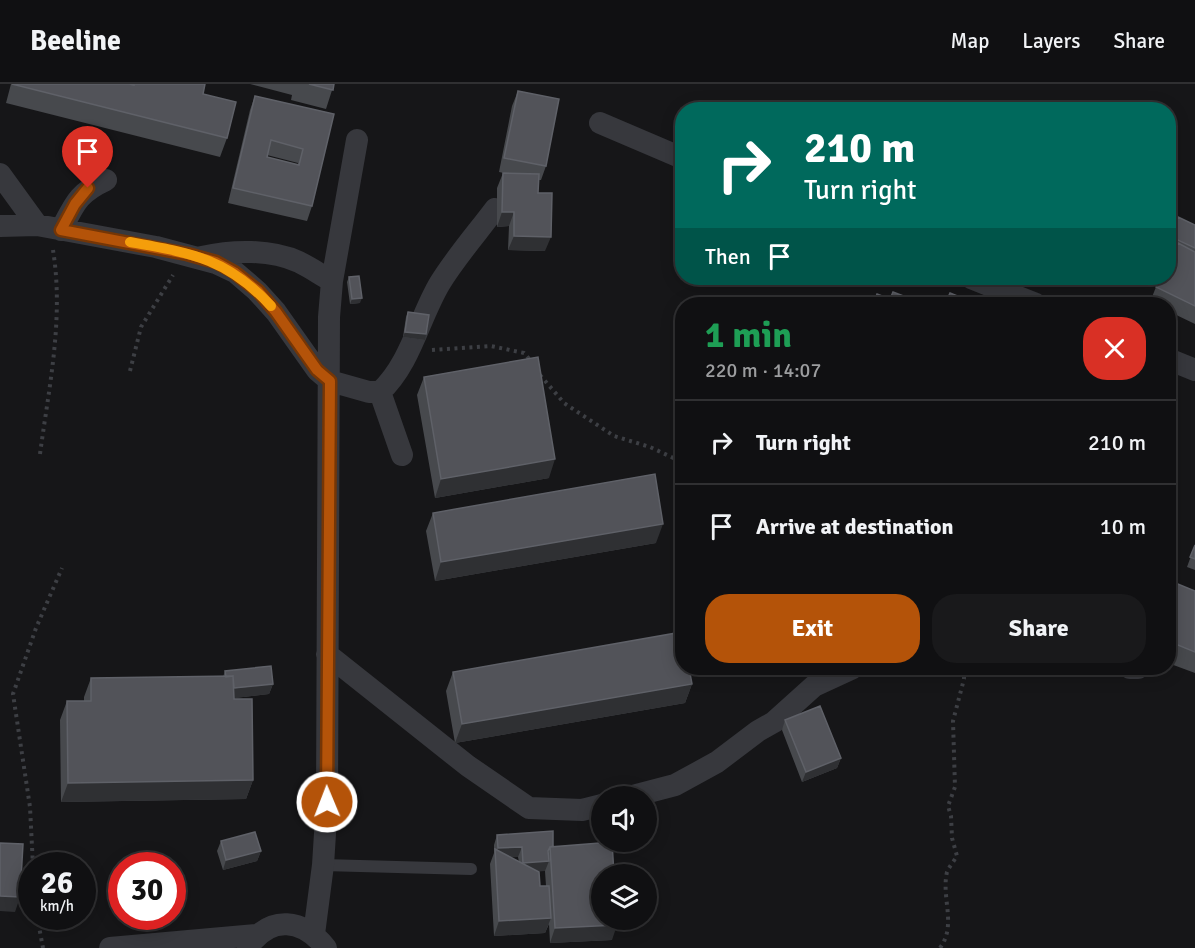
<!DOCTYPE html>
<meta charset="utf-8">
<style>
body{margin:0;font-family:Signika,sans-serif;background:#19191b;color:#f1f3f6;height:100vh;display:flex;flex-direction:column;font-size:22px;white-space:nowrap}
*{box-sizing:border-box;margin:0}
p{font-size:20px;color:#9c9d9f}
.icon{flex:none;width:33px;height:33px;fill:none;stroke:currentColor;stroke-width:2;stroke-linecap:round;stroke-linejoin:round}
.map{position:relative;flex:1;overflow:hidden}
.details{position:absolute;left:675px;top:213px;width:501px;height:378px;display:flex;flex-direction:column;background:#101012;border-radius:24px;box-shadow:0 3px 15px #0003,0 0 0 2px #303032}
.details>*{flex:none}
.top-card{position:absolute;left:675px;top:18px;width:501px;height:183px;border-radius:24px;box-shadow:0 3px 15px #0003,0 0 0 2px #303032;background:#00695c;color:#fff;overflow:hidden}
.buttons{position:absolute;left:591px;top:702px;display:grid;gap:12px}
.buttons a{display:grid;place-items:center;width:66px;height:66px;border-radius:50%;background:#101012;box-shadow:0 3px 15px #0003,0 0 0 2px #303032;font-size:30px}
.speed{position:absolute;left:18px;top:768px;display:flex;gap:12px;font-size:30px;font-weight:700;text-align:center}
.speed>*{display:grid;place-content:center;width:78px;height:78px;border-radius:50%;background:#101012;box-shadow:0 3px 15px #0003,0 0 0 2px #303032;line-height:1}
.speed small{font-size:15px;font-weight:400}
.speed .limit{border:9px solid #d22;background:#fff;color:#111}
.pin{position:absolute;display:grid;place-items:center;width:51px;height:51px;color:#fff;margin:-62px -26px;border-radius:50% 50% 50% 0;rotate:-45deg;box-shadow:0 0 6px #0007}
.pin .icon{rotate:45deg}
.me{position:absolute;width:66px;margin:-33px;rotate:359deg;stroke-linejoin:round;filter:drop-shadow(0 0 4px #0008)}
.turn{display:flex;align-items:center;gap:21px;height:126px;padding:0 30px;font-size:27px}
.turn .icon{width:78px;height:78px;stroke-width:2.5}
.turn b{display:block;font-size:42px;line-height:51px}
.then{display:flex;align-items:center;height:57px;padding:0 30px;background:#0003;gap:12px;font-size:22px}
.round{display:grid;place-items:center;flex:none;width:63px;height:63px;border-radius:24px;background:#19191b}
.summary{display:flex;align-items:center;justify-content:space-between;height:102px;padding:0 30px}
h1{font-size:36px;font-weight:800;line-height:45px;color:#1e9e55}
.button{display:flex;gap:12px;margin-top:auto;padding:12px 30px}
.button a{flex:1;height:69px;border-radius:24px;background:#b45309;color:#fff;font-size:24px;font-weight:800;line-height:69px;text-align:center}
.button a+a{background:#19191b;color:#f1f3f6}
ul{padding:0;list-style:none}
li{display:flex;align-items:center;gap:18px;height:84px;padding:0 30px;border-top:2px solid #303032}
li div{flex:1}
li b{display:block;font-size:22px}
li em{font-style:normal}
header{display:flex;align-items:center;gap:36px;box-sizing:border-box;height:84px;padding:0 30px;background:#101012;border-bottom:2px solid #303032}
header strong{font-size:28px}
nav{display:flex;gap:33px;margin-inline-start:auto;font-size:21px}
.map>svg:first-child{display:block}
</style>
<header>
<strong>Beeline</strong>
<nav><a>Map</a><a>Layers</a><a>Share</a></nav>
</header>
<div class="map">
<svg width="1195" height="864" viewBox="0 0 1195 864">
<rect width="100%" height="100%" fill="#161618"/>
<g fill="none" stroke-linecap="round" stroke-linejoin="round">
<!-- path -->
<path stroke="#3d3f44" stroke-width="4" stroke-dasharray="3 4.5" stroke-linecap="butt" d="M432 266 491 262 524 269 531 277
M130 287 141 243 173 191
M540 291 564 319 614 352 650 363 682 378
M40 370C49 303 64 234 53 166
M33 782 30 723 13 610 36 544 62 484
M37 832 43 864
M940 864C957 841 941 814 947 788 949 783 954 777 957 772L952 754 951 732 948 722 955 703 953 637 964 595V584"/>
<!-- service -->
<path stroke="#37383d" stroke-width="12" d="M323 781 471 785"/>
<!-- minor -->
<path stroke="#37383d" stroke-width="22" d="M600 39 682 74
M0 90 37 141
M0 142 37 141 156 163 216 179 235 188 257 207 276 228 317 286 330 297 369 308H380C411 279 419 234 440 199 456 173 477 149 495 125
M61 146C75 119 78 109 106 96
M202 173C233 166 270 165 299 178 311 184 321 191 332 197
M971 194 1036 220
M1168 275 1195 286
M380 308 402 371
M327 570 468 682 529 724 582 726 602 721
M1130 584H1138
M633 712 675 701 717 678 758 647 774 638 814 602 853 584
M314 850 323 781 327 718 329 233 332 197 357 56
M248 863C271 830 303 835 326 864
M110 864 256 851"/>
</g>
<!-- wall -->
<path fill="#47494d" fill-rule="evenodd" d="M11 0H205L203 10 227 54 220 73 6 19Z
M250 0H334L326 25 291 16 292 11Z
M518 7 546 82 541 96H538V109L545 167 508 166 509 142 497 143V104L503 89H504L499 88 512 22Z
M255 12 334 30 312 122 307 137 228 119 250 26ZM267 71 298 79V81L267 73Z
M1178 133 1195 141V240L1168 227V220H1156L1150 218 1156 203 1174 166 1168 163V154Z
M349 193 360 219 350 220 347 198Z
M864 194H883L881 198Z
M408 228 425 256 403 253 406 233Z
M424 293 549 394 435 414 417 311Z
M433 429 656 459 435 497 426 447Z
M1195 461V486L1187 483Z
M1168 496 1195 507V589L1168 579Z
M225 587 273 600 269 610 234 614 253 696 246 715 61 718 60 636 67 617H84V613L91 594 223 593Z
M453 588 692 600 685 619 455 659 446 607Z
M785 636 841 674 837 684 802 698 782 646Z
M497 751 553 762 612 856 550 859 549 840 545 849 494 852 490 780 494 769V761ZM510 773H518L519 778ZM537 787H545L546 802H540Z
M221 757 261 767 257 777 223 786 217 767Z"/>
<!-- shaded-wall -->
<path fill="#2f3033" d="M502 128H514L509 142 497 143Z
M514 152 551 153 545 167 508 166Z
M362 214 360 219 350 220 352 215Z
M405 248 426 250 425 256 403 253Z
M555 375 549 394 435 414 441 395Z
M663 440 656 459 435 497 441 478Z
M273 600 269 610 227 615 230 605Z
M692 600 685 619 455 659 462 640Z
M841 674 837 684 802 698 806 688Z
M253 696 246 715 61 718 68 699Z
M522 763 518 773 496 774V771L498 764Z
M261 767 257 777 223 786 226 776Z
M549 777 545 787 520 789 523 779Z
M0 812 20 813 15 828 0 827Z
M551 834 545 849 494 852 499 837Z
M617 841 612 856 550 859 555 844Z"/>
<!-- building -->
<path fill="#525359" stroke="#5f6168" stroke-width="1.5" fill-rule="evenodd" d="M12 0H129L134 1V0H205L203 10 236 18 227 54Z
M309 0H334L333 6Z
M518 7 559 15 546 82 504 74Z
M255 12 334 30 312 122 233 104ZM271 56 303 65 299 81 267 73Z
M503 89 539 90 538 109H552L551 153 514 152V128H502Z
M1178 133 1195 141V164L1169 152Z
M1178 159 1195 168V222L1156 203 1161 194H1168V178Z
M359 192 362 214 352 215 349 193Z
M893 208 919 218 918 220H873L877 210 890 215Z
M950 209 977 220H945Z
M821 214 836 220H818Z
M408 228 429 231 426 250 405 248Z
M538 273 555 375 441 395 424 293Z
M655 390 663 440 441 478 433 429Z
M1195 461V475L1190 473Z
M1168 496 1195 507V568L1168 557Z
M682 548V584H689L692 600 462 640 453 588Z
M271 582 273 600 234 604 233 592 226 593 225 587Z
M233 592 234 615H252L253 696 68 699 67 617H91V594Z
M820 622 841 674 806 688 785 636Z
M553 747V762L550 763 548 767 549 777 523 779 522 763 498 764 497 751Z
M255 748 261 767 226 776 221 757Z
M612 758 614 790H602V836H617V841L555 844 550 763Z
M0 759 23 760 20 813 0 812Z
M495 765 539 788 540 802H549L551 834 499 837Z"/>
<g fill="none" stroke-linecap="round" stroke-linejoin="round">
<!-- route casing -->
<g stroke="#753606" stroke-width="15">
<path id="route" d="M88 104 75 120 61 146 187 170 216 178 234 188 258 207 276 228 317 286 330 297 327 718"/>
</g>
<!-- route -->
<use href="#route" stroke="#b45309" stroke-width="10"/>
<!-- slow -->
<path stroke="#f59e0b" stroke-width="10" d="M130 158C191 169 227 174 271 222"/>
</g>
</svg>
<div class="buttons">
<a><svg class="icon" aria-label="sound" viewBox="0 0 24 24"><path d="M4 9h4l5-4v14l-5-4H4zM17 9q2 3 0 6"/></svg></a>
<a><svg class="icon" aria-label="layers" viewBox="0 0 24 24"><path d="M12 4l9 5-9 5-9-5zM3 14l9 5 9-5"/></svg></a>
</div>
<div class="speed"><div>26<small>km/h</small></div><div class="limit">30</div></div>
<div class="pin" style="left:88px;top:104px;background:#d93025"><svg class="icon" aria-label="arrive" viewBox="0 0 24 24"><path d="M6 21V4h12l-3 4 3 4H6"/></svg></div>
<svg class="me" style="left:327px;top:718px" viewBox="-20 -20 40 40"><circle r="17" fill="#b45309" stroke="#fff" stroke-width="3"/><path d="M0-11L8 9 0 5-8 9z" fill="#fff"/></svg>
<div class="top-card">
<div class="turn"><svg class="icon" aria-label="right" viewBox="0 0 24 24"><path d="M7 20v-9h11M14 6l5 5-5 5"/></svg><div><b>210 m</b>Turn right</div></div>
<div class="then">Then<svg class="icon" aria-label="arrive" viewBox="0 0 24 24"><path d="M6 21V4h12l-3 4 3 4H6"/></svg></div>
</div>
<section class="details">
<div class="summary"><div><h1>1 min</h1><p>220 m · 14:07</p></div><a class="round" style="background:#d93025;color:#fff"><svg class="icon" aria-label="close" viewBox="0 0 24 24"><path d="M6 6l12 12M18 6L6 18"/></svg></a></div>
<ul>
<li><svg class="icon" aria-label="right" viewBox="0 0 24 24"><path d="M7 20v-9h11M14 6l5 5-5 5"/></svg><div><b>Turn right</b></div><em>210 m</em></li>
<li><svg class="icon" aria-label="arrive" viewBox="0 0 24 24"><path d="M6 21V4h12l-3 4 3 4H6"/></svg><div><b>Arrive at destination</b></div><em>10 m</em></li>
</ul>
<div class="button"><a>Exit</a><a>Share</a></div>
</section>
</div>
